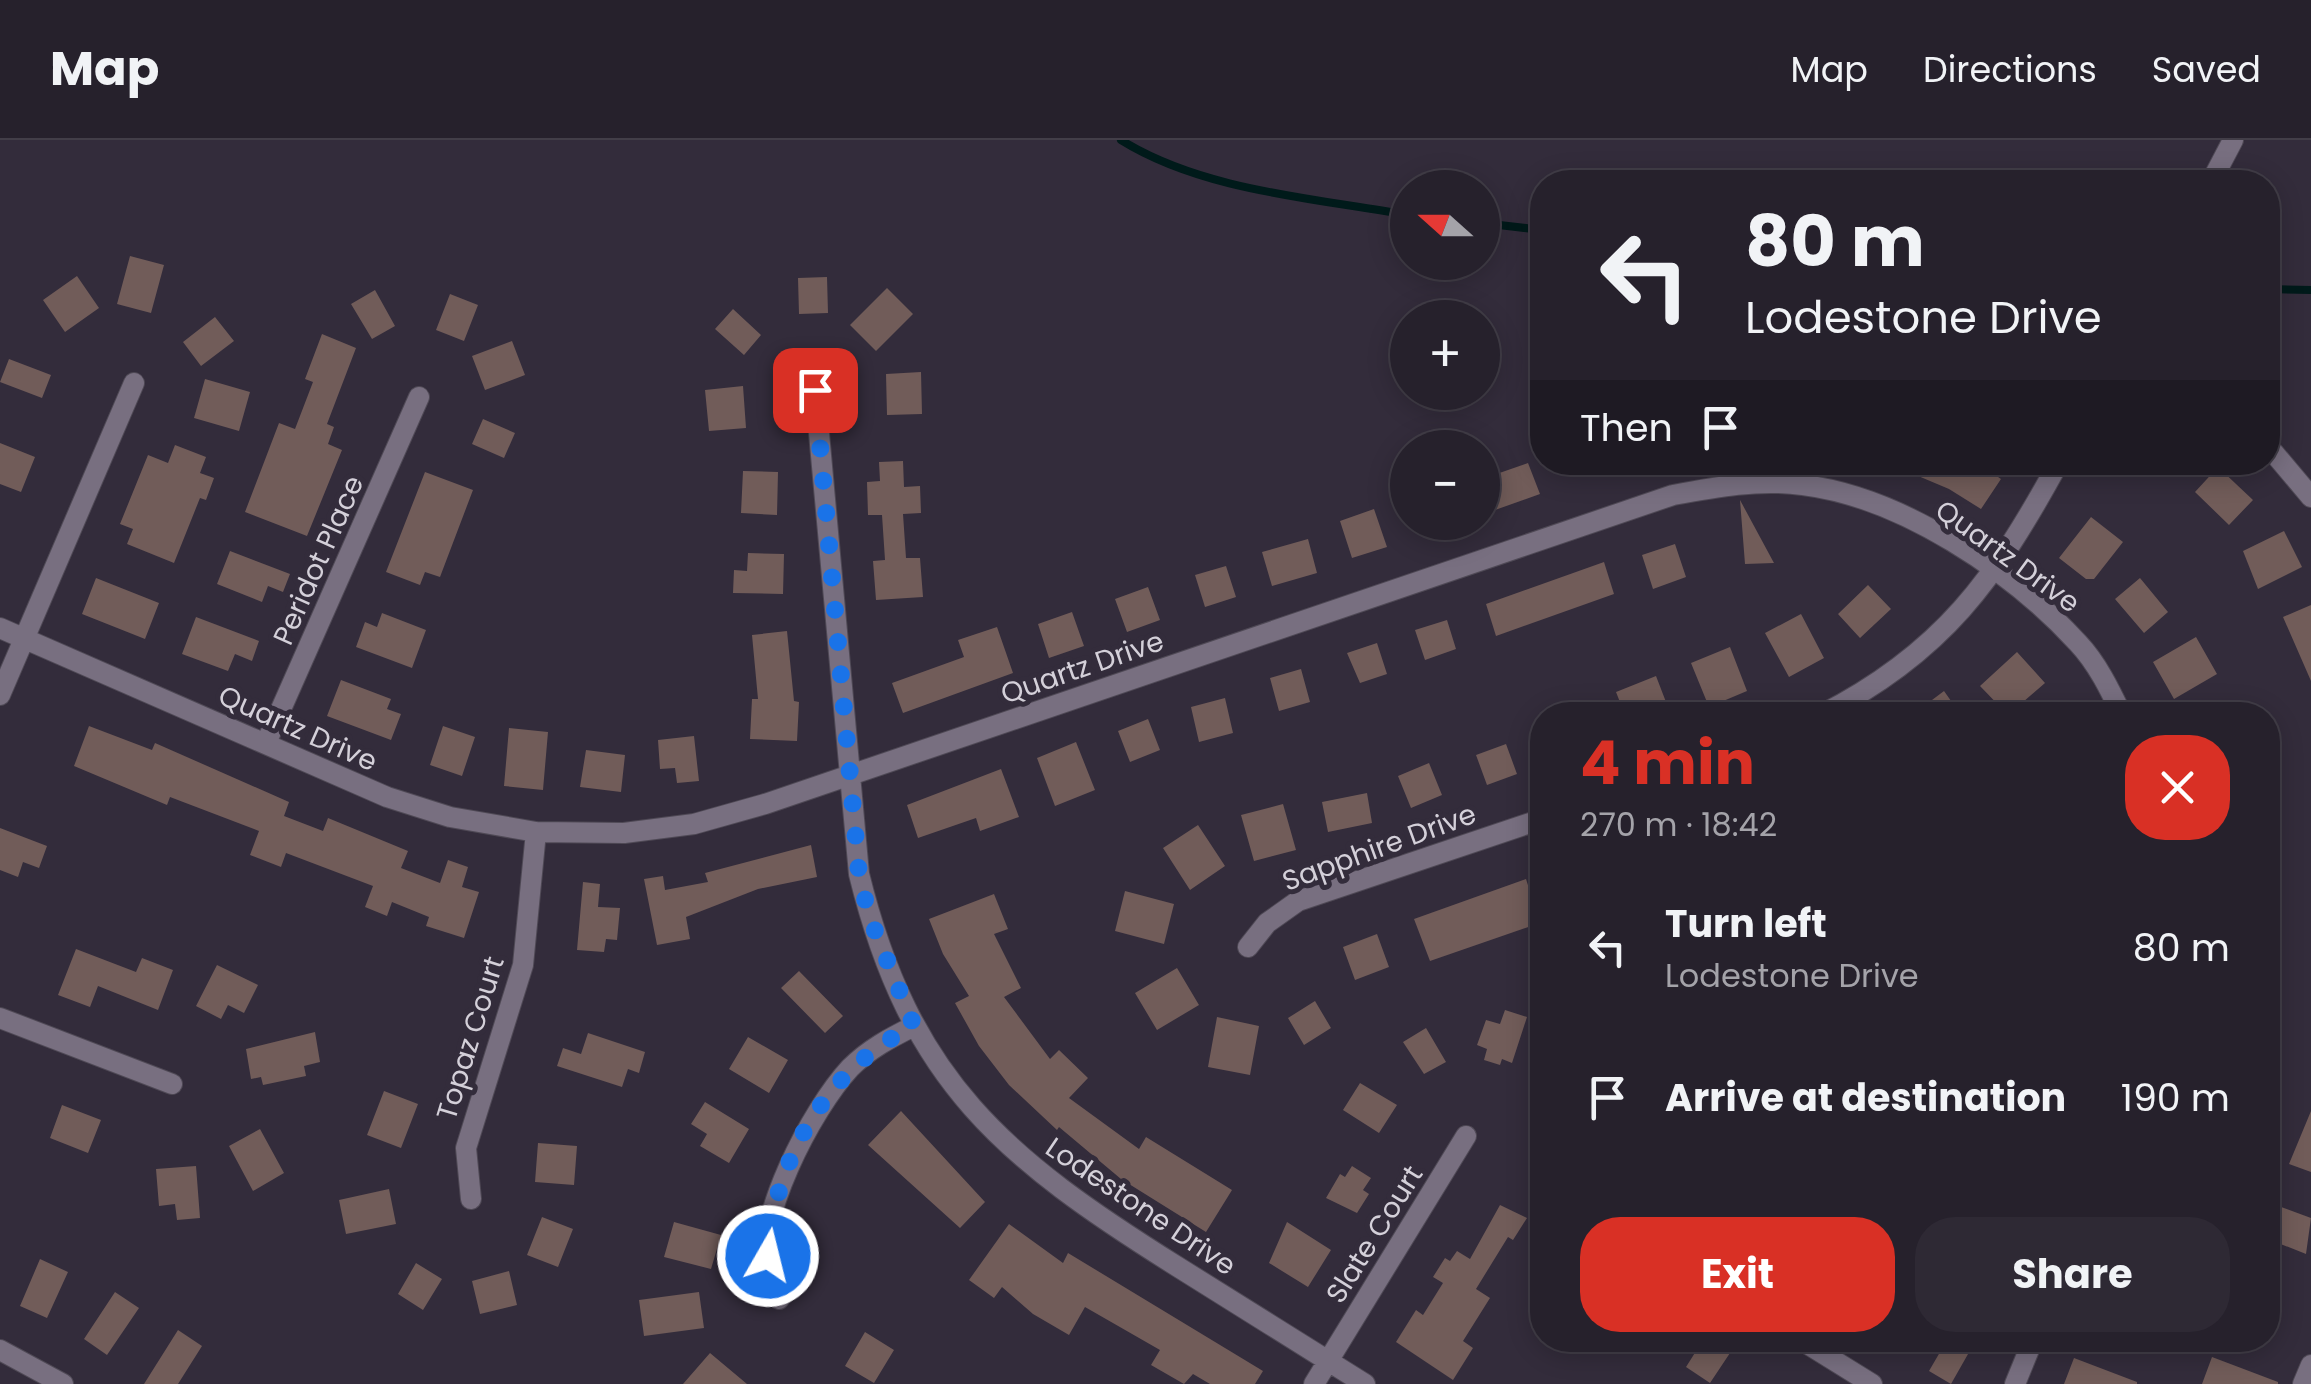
<!DOCTYPE html>
<meta charset="utf-8">
<style>
body{margin:0;font-family:Poppins,sans-serif;background:#2e2934;color:#f1f3f6;height:100vh;display:flex;flex-direction:column;font-size:38px;white-space:nowrap}
*{box-sizing:border-box;margin:0}
p{font-size:32px;color:#a4a3a9}
.icon{flex:none;width:55px;height:55px;fill:none;stroke:currentColor;stroke-width:2;stroke-linecap:round;stroke-linejoin:round}
.map{position:relative;flex:1;overflow:hidden}
.sheet{position:absolute;left:1530px;top:562px;width:750px;height:650px;display:flex;flex-direction:column;background:#26212c;border-radius:40px;box-shadow:0 5px 25px #0003,0 0 0 2px #423e48}
.sheet>*{flex:none}
.guide{position:absolute;left:1530px;top:30px;width:750px;height:305px;border-radius:40px;box-shadow:0 5px 25px #0003,0 0 0 2px #423e48;background:#26212c;color:#f1f3f6;overflow:hidden}
.needle{width:65px;rotate:291deg}
.tools{position:absolute;left:1390px;top:30px;display:grid;gap:20px}
.tools a{display:grid;place-items:center;width:110px;height:110px;border-radius:50%;background:#26212c;box-shadow:0 5px 25px #0003,0 0 0 2px #423e48;font-size:50px}
.pin{position:absolute;display:grid;place-items:center;width:85px;height:85px;color:#fff;margin:-42px;border-radius:20px;box-shadow:0 5px 15px #0006}
.me{position:absolute;width:110px;margin:-55px;rotate:8deg;stroke-linejoin:round;filter:drop-shadow(0 0 8px #0008)}
.turn{display:flex;align-items:center;gap:35px;height:210px;padding:0 50px;font-size:45px}
.turn .icon{width:130px;height:130px;stroke-width:2.5}
.turn b{display:block;font-size:70px;line-height:85px}
.then{display:flex;align-items:center;height:95px;padding:0 50px;background:#0003;gap:20px;font-size:38px}
.round{display:grid;place-items:center;flex:none;width:105px;height:105px;border-radius:40px;background:#2e2934}
.summary{display:flex;align-items:center;justify-content:space-between;height:170px;padding:0 50px}
h1{font-size:60px;font-weight:700;line-height:75px;color:#d93025}
.action{display:flex;gap:20px;margin-top:auto;padding:20px 50px}
.action a{flex:1;height:115px;border-radius:40px;background:#d93025;color:#fff;font-size:40px;font-weight:700;line-height:115px;text-align:center}
.action a+a{background:#2e2934;color:#f1f3f6}
ul{padding:0;list-style:none}
li{display:flex;align-items:center;gap:30px;height:150px;padding:0 50px}
li div{flex:1}
li b{display:block;font-size:38px}
li em{font-style:normal}
header{display:flex;align-items:center;gap:60px;box-sizing:border-box;height:140px;padding:0 50px;background:#26212c;border-bottom:2px solid #423e48}
header strong{font-size:48px}
nav{display:flex;gap:55px;margin-inline-start:auto;font-size:35px}
.map>svg:first-child{display:block}
</style>
<header>
<strong>Map</strong>
<nav><a>Map</a><a>Directions</a><a>Saved</a></nav>
</header>
<div class="map">
<svg width="2311" height="1244" viewBox="0 0 2311 1244">
<rect width="100%" height="100%" fill="#332c3b"/>
<g fill="none" stroke-linecap="round" stroke-linejoin="round">
<!-- stream -->
<path stroke="#001a1a" stroke-width="8" d="M1121 0C1203 51 1314 58 1408 75
M1482 83 1542 90
M2268 149 2311 150"/>
</g>
<!-- building -->
<path fill="#715c59" d="M130 116 164 125 151 173 117 164Z
M77 136 99 168 65 192 43 160Z
M827 137 828 173 799 174 798 138Z
M887 148 913 174 876 211 850 185Z
M375 150 395 186 372 199 351 164Z
M450 154 478 165 464 201 436 190Z
M733 169 761 195 744 215 715 189Z
M215 177 234 201 201 226 183 202Z
M322 194 356 208 327 284 334 287 328 304 342 310 307 396 245 372 279 283 295 289 313 242 305 239Z
M512 201 525 235 485 250 472 216Z
M9 219 51 235 42 258 0 242Z
M921 232 922 274 887 275 886 234Z
M205 239 250 252 239 291 194 278Z
M743 246 746 288 709 291 705 250Z
M483 279 515 293 504 318 472 304Z
M0 303 35 317 21 352 0 344Z
M175 305 206 317 200 333 214 338 206 360 200 358 174 423 127 404 133 389 120 384 148 315 168 323Z
M903 321 904 347 920 346 921 373 903 374 906 418H920L923 457 876 460 873 421 885 420 882 375H868L867 342 880 341 879 322Z
M1885 322H1976L2001 339 1981 369 1949 349Z
M1528 323 1540 354 1495 370 1485 338Z
M2218 327 2253 360 2229 385 2195 352Z
M743 331 778 332 777 375 741 373Z
M425 332 473 350 440 437 425 432 420 445 386 432Z
M1740 360 1774 423 1745 424Z
M1374 369 1387 407 1352 418 1340 381Z
M2091 377 2123 402 2094 439H2086L2059 418Z
M2284 391 2302 427 2258 449 2243 411Z
M1308 399 1317 433 1272 446 1262 412Z
M1675 404 1686 437 1653 449 1642 415Z
M230 411 290 434 283 452 268 446 262 462 217 444Z
M748 413 784 414 783 454 733 453 734 430 747 431Z
M1604 422 1614 454 1496 496 1486 464Z
M1226 426 1236 457 1205 467 1195 435Z
M96 438 159 463 145 499 82 474Z
M2140 438 2168 472 2144 493 2115 459Z
M1868 445 1891 469 1860 498 1838 474Z
M1148 447 1160 480 1127 492 1115 459Z
M2311 465V541L2283 477Z
M1072 472 1084 506 1049 518 1038 484Z
M382 473 426 490 412 528 356 507 365 482 377 487Z
M1801 474 1824 518 1789 537 1765 493Z
M196 477 259 501 252 521 235 514 228 531 182 514Z
M1447 480 1456 509 1425 520 1415 490Z
M997 487 1013 533 903 573 892 543 964 517 958 500Z
M787 491 794 561 799 562 797 601 750 599 752 559H758L752 495Z
M2196 497 2217 534 2174 559 2153 522Z
M1377 503 1387 534 1360 543 1347 513Z
M1730 507 1747 551 1709 567 1691 523Z
M2017 512 2045 543 2008 575 1980 546Z
M1301 529 1310 562 1279 571 1270 538Z
M1656 536 1671 575H1625L1616 552Z
M341 540 391 559 387 569 401 574 391 600 327 576Z
M1944 551 1961 575H1912Z
M1225 558 1233 593 1199 602 1191 567Z
M1148 579 1160 610 1130 622 1118 591Z
M89 586 152 610 155 603 289 662 284 676 323 691 328 678 408 711 401 728 440 743 448 720 468 727 462 747 479 752 464 798 426 786 429 777 392 762 387 776 365 767 373 746 286 713 281 727 250 715 259 691 170 657 167 665 74 626Z
M443 586 475 597 462 636 430 625Z
M509 588 548 592 543 650 504 646Z
M694 596 699 641 677 643 675 628 660 629 658 600Z
M1076 602 1095 650 1055 666 1037 618Z
M1506 604 1517 634 1487 645 1476 615Z
M586 610 625 615 621 652 580 647Z
M1429 623 1442 655 1411 668 1398 636Z
M1001 629 1019 677 980 691 976 678 918 698 907 665Z
M1367 653 1372 683 1328 692 1322 662Z
M1283 664 1296 710 1254 721 1241 675Z
M1198 685 1225 726 1190 750 1163 708Z
M0 688 47 706 39 728 23 722 18 737 0 730Z
M811 705 817 737 758 749 686 777 690 799 657 805 644 739 663 736 665 750 708 742 705 733Z
M1526 739 1540 783 1430 821 1414 779Z
M583 742 600 744 598 767 620 768 617 800 606 799 604 812 577 810Z
M1125 751 1174 764 1164 804 1115 791Z
M994 754 1008 789 994 794 1021 848 1004 857 1050 919 1059 910 1088 938 1069 958 1139 1009 1146 997 1232 1050 1206 1092 1121 1039 1059 987 1057 990 1009 945 979 906 955 863 969 856 943 814 929 779Z
M1377 794 1389 827 1355 840 1343 807Z
M76 809 136 832 142 818 173 830 158 870 98 846 90 867 58 855Z
M217 825 258 845 244 873 228 865 221 879 196 866Z
M1177 828 1199 865 1157 890 1135 853Z
M799 831 843 876 825 893 781 848Z
M1315 861 1331 888 1304 905 1288 878Z
M1505 870 1527 877 1512 923 1502 919 1500 925 1484 920 1487 909 1477 905 1486 880 1500 884Z
M1217 877 1259 886 1250 935 1208 927Z
M1426 888 1446 922 1424 934 1403 902Z
M315 892 320 922 304 926 306 936 263 945 261 937 251 939 246 909Z
M588 893 645 912 639 933 628 929 622 947 557 926 563 908 581 914Z
M748 897 788 920 769 953 729 929Z
M1360 943 1397 965 1379 993 1343 970Z
M384 951 418 964 401 1008 367 995Z
M705 962 749 989 729 1023 700 1006 707 994 691 984Z
M62 965 101 980 88 1013 50 998Z
M901 971 985 1062 960 1088 868 1005Z
M2311 971V1032L2289 1024Z
M260 989 284 1033 253 1051 229 1006Z
M538 1003 577 1006 574 1045 535 1042Z
M196 1026 200 1078 177 1080 175 1064 159 1066 156 1029Z
M1352 1026 1371 1038 1363 1050 1369 1054 1357 1073 1326 1058 1340 1034 1345 1037Z
M389 1049 396 1084 346 1094 339 1060Z
M2273 1064 2311 1078 2306 1114 2268 1099Z
M1500 1065 1527 1078 1513 1100 1508 1097 1476 1149 1490 1158 1463 1201 1473 1208 1453 1240 1396 1202 1416 1170 1423 1175 1443 1143 1433 1137 1445 1118 1450 1121 1457 1111 1470 1119Z
M542 1077 573 1089 558 1127 527 1115Z
M674 1082 721 1095 711 1129 664 1117Z
M1287 1082 1331 1110 1308 1147 1269 1123Z
M1009 1084 1063 1123 1068 1113 1263 1231 1255 1244H1210L1193 1234 1184 1244 1151 1225 1160 1210 1085 1167 1069 1195 1033 1174 1002 1147 994 1158 969 1140Z
M40 1119 68 1132 47 1178 20 1166Z
M416 1123 442 1139 423 1170 398 1154Z
M509 1131 517 1165 480 1174 472 1141Z
M115 1152 139 1168 107 1215 84 1199Z
M699 1152 704 1188 644 1196 639 1160Z
M178 1190 202 1206 178 1244H144Z
M865 1192 894 1210 874 1243 845 1226Z
M1703 1200 1730 1213 1710 1243 1686 1227Z
M1947 1200H1976L1951 1244 1929 1231Z
M710 1213 747 1244H683Z
M2212 1217 2278 1242V1244H2202Z
M2074 1218 2137 1242V1244H2064Z"/>
<g fill="none" stroke-linecap="round" stroke-linejoin="round">
<!-- minor casing -->
<g stroke="#4f4955" stroke-width="22">
<path id="minor" d="M2211 42 2233 0
M815 249 859 734C910 942 1004 1018 1178 1127 1240 1166 1303 1205 1365 1244
M2268 306 2311 357
M0 488 387 657 450 677 536 692 624 693 694 684 765 664 1673 355C1716 347 1759 339 1803 345 1901 357 2012 431 2078 503 2097 523 2110 550 2122 575
M0 555 134 243
M1821 575C1943 513 1995 439 2059 322
M266 603 419 257
M1248 807 1267 783 1298 761 1542 679
M0 878 172 944
M471 1059 466 1008 523 825 536 692
M779 1159C775 1153 768 1145 767 1139 752 1082 812 969 850 928 869 909 890 898 914 886
M1801 1200 1872 1244
M0 1210 63 1244
M1314 1244 1466 996
M2015 1244 2033 1200
M2303 1244 2311 1225"/>
</g>
<!-- minor -->
<use href="#minor" stroke="#786f80" stroke-width="20"/>
</g>
<g fill="none" stroke-linecap="round" stroke-linejoin="round">
<!-- route -->
<path stroke="#1a73e8" stroke-width="18" stroke-dasharray="0 32.4" d="M768 1116C773 1021 827 928 914 886L869 776 859 734 815 250"/>
</g>
<g text-anchor="middle" stroke-width="10" stroke-linejoin="round" paint-order="stroke">
<!-- street labels -->
<g font-size="28" fill="#d4d0d9" stroke="#332c3b">
<text transform="translate(2008 416) rotate(36)" y="10">Quartz Drive</text>
<text transform="translate(318 420) rotate(-66)" y="10">Peridot Place</text>
<text transform="translate(1082 527) rotate(-19)" y="10">Quartz Drive</text>
<text transform="translate(298 588) rotate(24)" y="10">Quartz Drive</text>
<text transform="translate(1379 707) rotate(-20)" y="10">Sapphire Drive</text>
<text transform="translate(470 898) rotate(-73)" y="10">Topaz Court</text>
<text transform="translate(1141 1066) rotate(34)" y="10">Lodestone Drive</text>
<text transform="translate(1374 1094) rotate(-58)" y="10">Slate Court</text>
</g>
</g>
</svg>
<div class="tools">
<a><svg class="needle" viewBox="-14 -14 28 28"><path d="M0-13l5 13h-10z" fill="#e53935"/><path d="M0 13l5-13h-10z" fill="#a4a3a9"/></svg></a>
<a>+</a>
<a>−</a>
</div>
<div class="pin" style="left:815px;top:250px;background:#d93025"><svg class="icon" aria-label="arrive" viewBox="0 0 24 24"><path d="M6 21V4h12l-3 4 3 4H6"/></svg></div>
<svg class="me" style="left:768px;top:1116px" viewBox="-20 -20 40 40"><circle r="17" fill="#1a73e8" stroke="#fff" stroke-width="3"/><path d="M0-11L8 9 0 5-8 9z" fill="#fff"/></svg>
<div class="guide">
<div class="turn"><svg class="icon" aria-label="left" viewBox="0 0 24 24"><path d="M17 20v-9H6M10 6l-5 5 5 5"/></svg><div><b>80 m</b>Lodestone Drive</div></div>
<div class="then">Then<svg class="icon" aria-label="arrive" viewBox="0 0 24 24"><path d="M6 21V4h12l-3 4 3 4H6"/></svg></div>
</div>
<section class="sheet">
<div class="summary"><div><h1>4 min</h1><p>270 m · 18:42</p></div><a class="round" style="background:#d93025;color:#fff"><svg class="icon" aria-label="close" viewBox="0 0 24 24"><path d="M6 6l12 12M18 6L6 18"/></svg></a></div>
<ul>
<li><svg class="icon" aria-label="left" viewBox="0 0 24 24"><path d="M17 20v-9H6M10 6l-5 5 5 5"/></svg><div><b>Turn left</b><p>Lodestone Drive</p></div><em>80 m</em></li>
<li><svg class="icon" aria-label="arrive" viewBox="0 0 24 24"><path d="M6 21V4h12l-3 4 3 4H6"/></svg><div><b>Arrive at destination</b></div><em>190 m</em></li>
</ul>
<div class="action"><a>Exit</a><a>Share</a></div>
</section>
</div>
